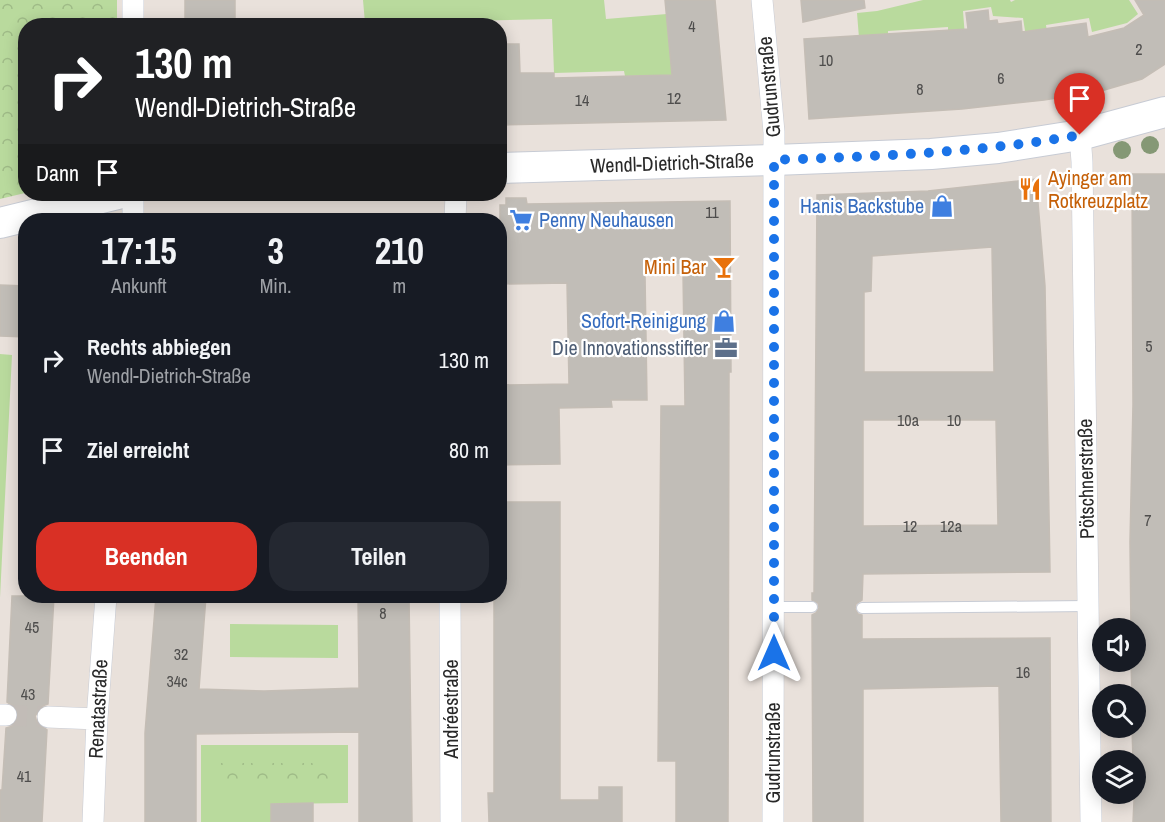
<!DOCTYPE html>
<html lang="de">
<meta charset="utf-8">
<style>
body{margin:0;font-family:"Archivo Narrow",sans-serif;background:#242831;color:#f1f3f6;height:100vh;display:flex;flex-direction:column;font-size:22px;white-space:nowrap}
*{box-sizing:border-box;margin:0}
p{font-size:20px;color:#9ea1a6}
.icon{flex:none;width:33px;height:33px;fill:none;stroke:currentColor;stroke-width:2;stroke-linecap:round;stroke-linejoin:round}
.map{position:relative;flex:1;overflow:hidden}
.drawer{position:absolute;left:18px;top:213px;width:489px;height:390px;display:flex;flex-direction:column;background:#171b24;border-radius:24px;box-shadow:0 3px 15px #0003}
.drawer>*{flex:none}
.hud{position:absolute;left:18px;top:18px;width:489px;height:183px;border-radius:24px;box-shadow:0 3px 15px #0003;background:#202124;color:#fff;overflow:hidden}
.tools{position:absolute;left:1092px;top:618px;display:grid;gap:12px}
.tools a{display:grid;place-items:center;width:54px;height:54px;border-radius:50%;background:#171b24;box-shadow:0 3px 15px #0003;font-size:30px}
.pin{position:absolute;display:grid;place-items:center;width:51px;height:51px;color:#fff;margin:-62px -26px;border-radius:50% 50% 50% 0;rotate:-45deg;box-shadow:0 0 6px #0007}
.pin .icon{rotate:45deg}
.me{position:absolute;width:66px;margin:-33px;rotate:0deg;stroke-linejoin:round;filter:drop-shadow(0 0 4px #0008)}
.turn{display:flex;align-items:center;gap:21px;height:126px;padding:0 18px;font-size:27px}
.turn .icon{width:78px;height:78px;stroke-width:2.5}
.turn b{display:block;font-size:42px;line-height:51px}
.then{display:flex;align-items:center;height:57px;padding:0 18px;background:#0003;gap:12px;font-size:22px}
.eta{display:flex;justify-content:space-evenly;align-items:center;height:102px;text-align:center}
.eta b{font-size:36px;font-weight:700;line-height:42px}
.action{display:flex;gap:12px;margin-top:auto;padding:12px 18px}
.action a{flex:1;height:69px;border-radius:24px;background:#d93025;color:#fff;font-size:24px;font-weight:700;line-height:69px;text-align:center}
.action a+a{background:#242831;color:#f1f3f6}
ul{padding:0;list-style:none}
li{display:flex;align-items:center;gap:18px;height:90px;padding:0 18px}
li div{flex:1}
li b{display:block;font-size:22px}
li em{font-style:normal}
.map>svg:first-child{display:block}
</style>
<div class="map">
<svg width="1165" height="822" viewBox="0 0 1165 822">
<defs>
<pattern id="park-crowns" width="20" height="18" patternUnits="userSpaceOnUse" patternTransform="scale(1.5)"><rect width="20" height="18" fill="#b9da9d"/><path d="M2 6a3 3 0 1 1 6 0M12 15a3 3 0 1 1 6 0" fill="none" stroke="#9fbb87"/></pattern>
</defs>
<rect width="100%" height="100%" fill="#e9e1db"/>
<!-- grass -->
<path fill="#b9da9d" d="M363 0H604L606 19 667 14 678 75 625 76 624 71 554 73 552 19 365 23Z
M923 0H1010L1011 2 1015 0H1129L1138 14 1127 23 1092 32 1089 18 1046 25 1049 47 1028 50 1023 18 993 16 991 7 963 11 966 50 948 52V27L888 31V62L861 63 857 13 877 11Z
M0 354 12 355 0 598Z
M230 624 338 625V658L230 657Z
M201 745H348V803L271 804V822H201Z"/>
<!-- park -->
<path fill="url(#park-crowns)" d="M0 0H117V25L26 26 25 193 0 199Z
M215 763H329V780L216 781Z"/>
<!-- building -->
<path fill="#c1bdb7" stroke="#c4bdb5" stroke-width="1.5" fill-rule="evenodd" d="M185 0H235V26H185Z
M665 0H715L726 120 500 125V44H519L520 73H554V78L672 75Z
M801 0H864L865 8 803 22Z
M1135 0H1165V64L1142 79 1101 91 1044 100 962 109 809 119 804 39 968 29 966 13 988 10 989 21 997 20 998 24 1021 21 1022 32 1086 23 1088 37 1124 28 1144 15Z
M1132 174H1165V822H1133L1136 760H1133L1132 728H1136V694H1132L1131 662H1136V628H1131L1130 542 1133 404Z
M1036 179 1045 286 1050 572 863 574 862 600 856 604 855 609 858 614 862 615V639L1050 638 1051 822H1001L999 686 863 689V822H813L812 615 816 613 819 608 818 603 812 600V593H814L817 195 928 191ZM992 247 994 372H864V292L871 291 872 256ZM863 420H996L998 525 863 526Z
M506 198H526L527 204 730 201 731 372H729L728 822H676V761H658L661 406H685L683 273 645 275 647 400H611L612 407 559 408 560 464 500 465V385L569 384 567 283 500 284V205H506Z
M0 285 26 286V337L0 336Z
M500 502H560V800H599V787H622V822H489L488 793H494V596H500Z
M12 596H54L48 704 42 706 35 716 37 723 47 730 42 822H0V790H2L6 728 13 726 19 716 17 708 7 702Z
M156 596H206L199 689 264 691 359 688 358 596H409L412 822H359V732L196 734V822H145V733Z
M313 803V822H271V804Z"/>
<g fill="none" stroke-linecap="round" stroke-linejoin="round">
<!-- street-tunnel -->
<path stroke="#c2bcb7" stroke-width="21" stroke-dasharray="21 10" stroke-linecap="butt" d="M6 715 48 717"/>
<!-- lane casing -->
<g stroke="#c7cbd4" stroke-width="12">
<path id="lane" d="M773 607H812
M862 608 1088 606"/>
</g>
<!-- street casing -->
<g stroke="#c7cbd4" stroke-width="22">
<path id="street" d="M762 0 774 132 773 822
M133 26V0
M1080 135 1082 162 1091 822
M133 194V220
M455 220 456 194
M450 596 451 822
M0 715H6
M48 717 97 719
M93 822 97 719 106 596"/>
</g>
<!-- secondary casing -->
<g stroke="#c7cbd4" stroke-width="32">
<path id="secondary" d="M500 168 774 160 931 154 998 148 1080 135 1165 112
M0 223 118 194"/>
</g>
<!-- lane -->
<use href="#lane" stroke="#fff" stroke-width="10"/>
<!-- street -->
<use href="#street" stroke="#fff" stroke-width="21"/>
<!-- secondary -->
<use href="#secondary" stroke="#fff" stroke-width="30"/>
</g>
<!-- trees -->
<g fill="#859875">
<circle cx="1150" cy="145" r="9"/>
<circle cx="1122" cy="150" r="9"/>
</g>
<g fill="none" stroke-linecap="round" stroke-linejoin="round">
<!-- route -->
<path stroke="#1a73e8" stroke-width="10" stroke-dasharray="0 18" d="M774 653V160C877 156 979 153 1080 135"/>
</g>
<!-- icons -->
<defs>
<g id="restaurant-bare" transform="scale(1.8)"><path d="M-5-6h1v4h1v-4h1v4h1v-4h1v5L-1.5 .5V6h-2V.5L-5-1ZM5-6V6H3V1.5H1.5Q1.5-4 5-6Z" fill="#e8710a" stroke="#fff" stroke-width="2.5" paint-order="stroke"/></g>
<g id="shop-bare" transform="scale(1.8)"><path d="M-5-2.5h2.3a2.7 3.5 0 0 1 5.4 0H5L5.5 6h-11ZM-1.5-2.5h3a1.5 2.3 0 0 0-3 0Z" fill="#3f7fe0" stroke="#fff" stroke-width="2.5" paint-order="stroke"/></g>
<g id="supermarket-bare" transform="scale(1.8)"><path d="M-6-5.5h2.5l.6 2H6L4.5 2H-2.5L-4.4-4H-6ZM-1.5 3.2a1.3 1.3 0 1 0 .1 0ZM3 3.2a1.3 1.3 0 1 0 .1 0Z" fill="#3f7fe0" stroke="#fff" stroke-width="2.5" paint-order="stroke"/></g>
<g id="bar-bare" transform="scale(1.8)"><path d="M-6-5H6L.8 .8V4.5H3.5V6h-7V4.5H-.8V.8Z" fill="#e8710a" stroke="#fff" stroke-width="2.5" paint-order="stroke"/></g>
<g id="office-bare" transform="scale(1.8)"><path d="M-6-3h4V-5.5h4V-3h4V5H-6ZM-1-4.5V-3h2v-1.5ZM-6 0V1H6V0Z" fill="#5c6f8a" stroke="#fff" stroke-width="2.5" paint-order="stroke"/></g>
</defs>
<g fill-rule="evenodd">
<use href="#restaurant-bare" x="1030" y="189"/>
<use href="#shop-bare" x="942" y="206"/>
<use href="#supermarket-bare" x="521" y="220"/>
<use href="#bar-bare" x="724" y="267"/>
<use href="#shop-bare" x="724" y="321"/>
<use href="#office-bare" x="726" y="348"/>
</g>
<g text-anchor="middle" stroke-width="4.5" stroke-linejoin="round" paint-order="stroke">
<!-- number labels -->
<g font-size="16" fill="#4e4d4c">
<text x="692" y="32">4</text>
<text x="1139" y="55">2</text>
<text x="826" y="66">10</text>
<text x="1001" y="84">6</text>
<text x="920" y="95">8</text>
<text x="674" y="104">12</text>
<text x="582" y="106">14</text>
<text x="712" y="218">11</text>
<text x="1149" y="352">5</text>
<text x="908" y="426">10a</text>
<text x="954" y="426">10</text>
<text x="1148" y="526">7</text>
<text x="910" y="532">12</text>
<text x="951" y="532">12a</text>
<text x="383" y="619">8</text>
<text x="32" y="633">45</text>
<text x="181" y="660">32</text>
<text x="1023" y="678">16</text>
<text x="177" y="687">34c</text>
<text x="28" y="700">43</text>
<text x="24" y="782">41</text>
</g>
<!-- street labels -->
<g font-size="20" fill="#282828" stroke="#fff">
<text transform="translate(769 87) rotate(-95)" y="7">Gudrunstraße</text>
<text transform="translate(672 163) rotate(-2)" y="7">Wendl-Dietrich-Straße</text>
<text transform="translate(1086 479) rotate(-91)" y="7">Pötschnerstraße</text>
<text transform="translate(98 709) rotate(-87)" y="7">Renatastraße</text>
<text transform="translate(451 709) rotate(-90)" y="7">Andréestraße</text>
<text transform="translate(773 753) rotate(-90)" y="7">Gudrunstraße</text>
</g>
<!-- food labels -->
<g font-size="20" fill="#c56008" stroke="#fff" text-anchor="start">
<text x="1048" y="185">Ayinger am<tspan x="1048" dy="23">Rotkreuzplatz</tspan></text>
<text x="706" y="274" text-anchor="end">Mini Bar</text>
</g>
<!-- shop labels -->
<g font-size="20" fill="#366cbe" stroke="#fff" text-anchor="end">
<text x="924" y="213">Hanis Backstube</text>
<text x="539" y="227" text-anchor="start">Penny Neuhausen</text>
<text x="706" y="328">Sofort-Reinigung</text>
</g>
<!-- service labels -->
<g font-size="20" fill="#4e5e75" stroke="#fff" text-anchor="end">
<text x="708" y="355">Die Innovationsstifter</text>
</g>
</g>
</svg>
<div class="tools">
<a><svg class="icon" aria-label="sound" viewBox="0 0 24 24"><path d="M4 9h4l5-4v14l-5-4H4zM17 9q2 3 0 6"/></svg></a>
<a><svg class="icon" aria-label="search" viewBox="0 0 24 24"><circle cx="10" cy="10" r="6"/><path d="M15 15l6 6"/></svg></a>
<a><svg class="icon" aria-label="layers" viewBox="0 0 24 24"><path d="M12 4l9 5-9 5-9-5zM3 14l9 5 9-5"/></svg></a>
</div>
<div class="pin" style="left:1080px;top:135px;background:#d93025"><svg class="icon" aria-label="arrive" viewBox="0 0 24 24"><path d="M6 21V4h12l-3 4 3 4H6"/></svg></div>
<svg class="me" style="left:774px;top:653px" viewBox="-20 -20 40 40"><path d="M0-17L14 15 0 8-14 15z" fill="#1a73e8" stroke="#fff" stroke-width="4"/></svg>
<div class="hud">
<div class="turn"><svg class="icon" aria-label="right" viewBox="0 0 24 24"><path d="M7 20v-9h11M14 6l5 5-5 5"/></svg><div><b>130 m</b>Wendl-Dietrich-Straße</div></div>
<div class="then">Dann<svg class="icon" aria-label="arrive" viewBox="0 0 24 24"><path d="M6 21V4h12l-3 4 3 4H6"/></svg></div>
</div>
<section class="drawer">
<div class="eta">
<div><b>17:15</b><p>Ankunft</p></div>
<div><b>3</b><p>Min.</p></div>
<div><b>210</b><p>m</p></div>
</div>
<ul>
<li><svg class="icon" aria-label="right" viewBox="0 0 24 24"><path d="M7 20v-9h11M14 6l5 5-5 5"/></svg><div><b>Rechts abbiegen</b><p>Wendl-Dietrich-Straße</p></div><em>130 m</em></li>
<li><svg class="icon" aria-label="arrive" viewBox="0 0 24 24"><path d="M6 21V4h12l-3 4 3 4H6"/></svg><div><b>Ziel erreicht</b></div><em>80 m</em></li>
</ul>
<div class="action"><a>Beenden</a><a>Teilen</a></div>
</section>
</div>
